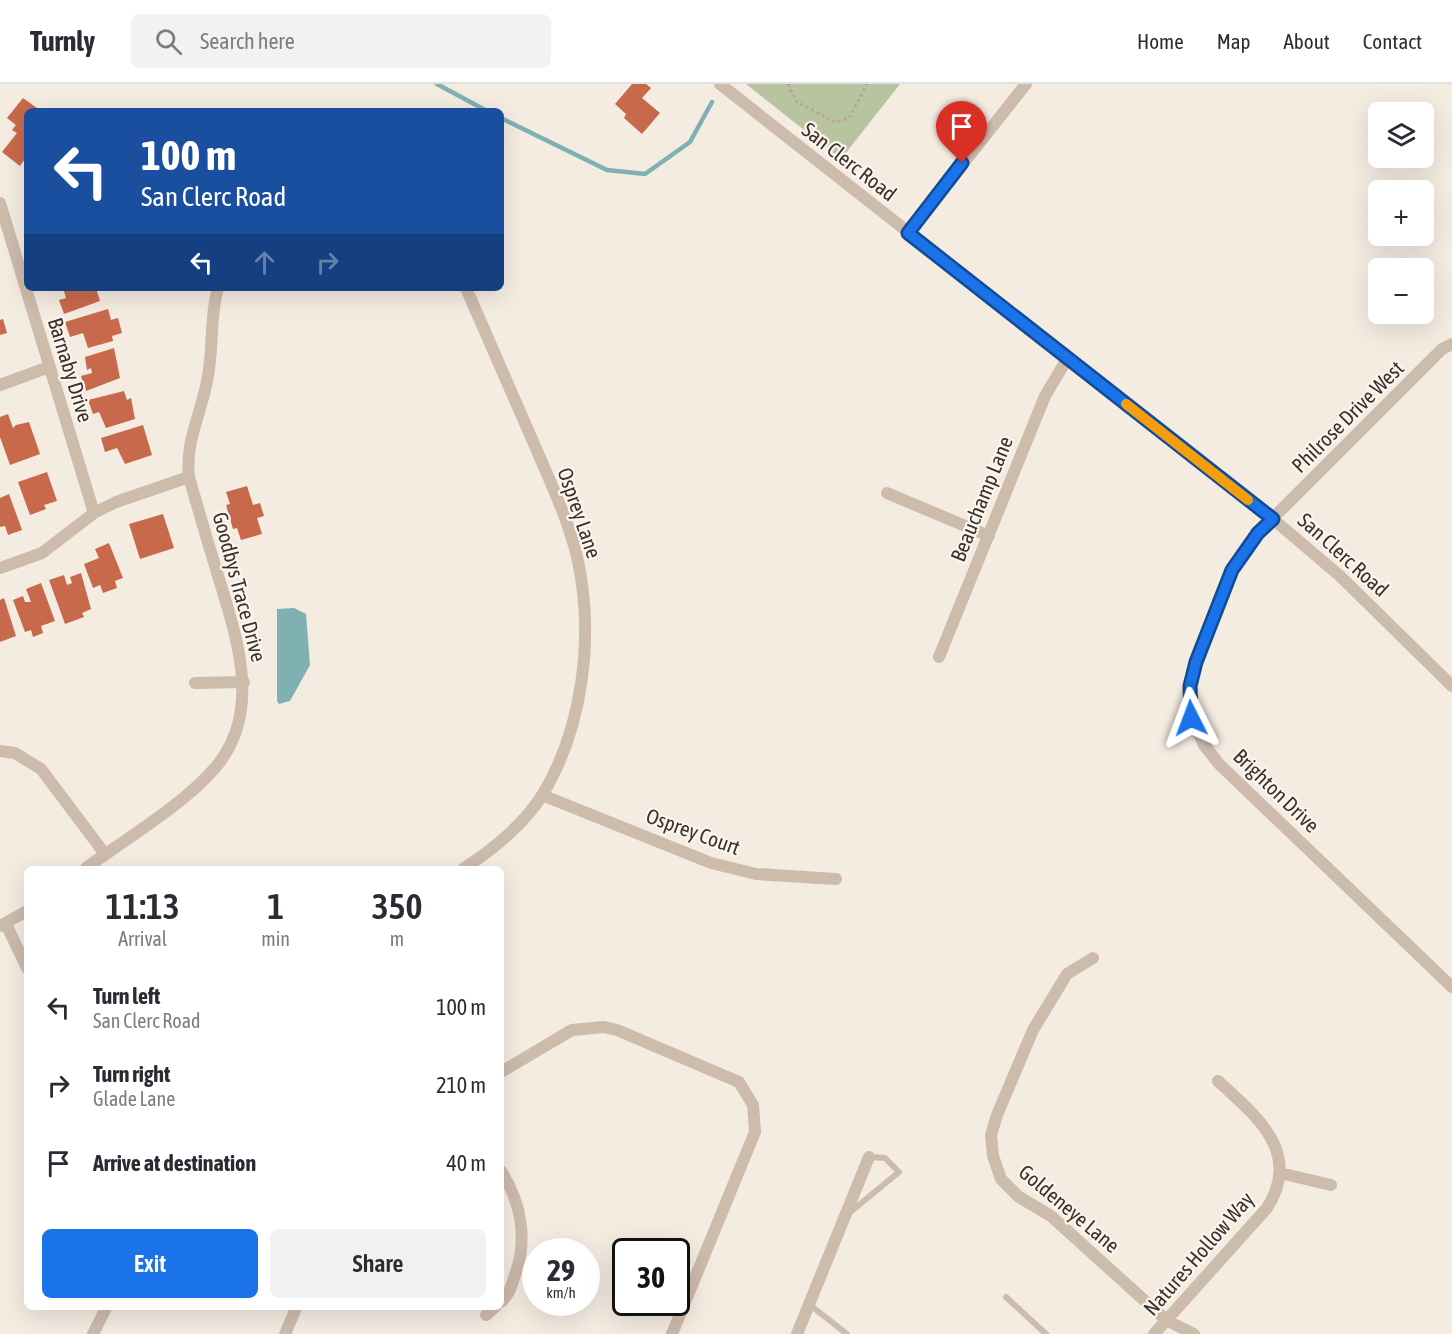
<!DOCTYPE html>
<meta charset="utf-8">
<style>
body{margin:0;font-family:"Asap Condensed",sans-serif;background:#f2f2f3;color:#2b2b33;height:100vh;display:flex;flex-direction:column;font-size:22px;white-space:nowrap}
*{box-sizing:border-box;margin:0}
p{font-size:20px;color:#7c7c81}
.icon{flex:none;width:33px;height:33px;fill:none;stroke:currentColor;stroke-width:2;stroke-linecap:round;stroke-linejoin:round}
.map{position:relative;flex:1;overflow:hidden}
.drawer{position:absolute;left:24px;top:782px;width:480px;height:444px;display:flex;flex-direction:column;background:#fff;border-radius:9px;box-shadow:0 6px 24px #0002}
.drawer>*{flex:none}
.banner{position:absolute;left:24px;top:24px;width:480px;height:183px;border-radius:9px;box-shadow:0 6px 24px #0002;background:#1a4fa0;color:#fff;overflow:hidden}
.controls{position:absolute;left:1368px;top:18px;display:grid;gap:12px}
.controls a{display:grid;place-items:center;width:66px;height:66px;border-radius:9px;background:#fff;box-shadow:0 6px 24px #0002;font-size:30px}
.speed{position:absolute;left:522px;top:1154px;display:flex;gap:12px;font-size:30px;font-weight:700;text-align:center}
.speed>*{display:grid;place-content:center;width:78px;height:78px;border-radius:50%;background:#fff;box-shadow:0 6px 24px #0002;line-height:1}
.speed small{font-size:15px;font-weight:400}
.speed .limit{border:3px solid #111;border-radius:9px;background:#fff;color:#111}
.pin{position:absolute;display:grid;place-items:center;width:51px;height:51px;color:#fff;margin:-62px -26px;border-radius:50% 50% 50% 0;rotate:-45deg;box-shadow:0 0 6px #0007}
.pin .icon{rotate:45deg}
.me{position:absolute;width:66px;margin:-33px;rotate:357deg;stroke-linejoin:round;filter:drop-shadow(0 0 4px #0008)}
.turn{display:flex;align-items:center;gap:21px;height:126px;padding:0 18px;font-size:27px}
.turn .icon{width:78px;height:78px;stroke-width:2.5}
.turn b{display:block;font-size:42px;line-height:51px}
.lanes{display:flex;align-items:center;height:57px;padding:0 18px;background:#0003;justify-content:center;gap:30px;direction:ltr}
.lanes .off{opacity:.35}
.eta{display:flex;justify-content:space-evenly;align-items:center;height:102px;text-align:center}
.eta b{font-size:36px;font-weight:600;line-height:42px}
.primary-button{display:flex;gap:12px;margin-top:auto;padding:12px 18px}
.primary-button a{flex:1;height:69px;border-radius:9px;background:#1a73e8;color:#fff;font-size:24px;font-weight:600;line-height:69px;text-align:center}
.primary-button a+a{background:#f2f2f3;color:#2b2b33}
ul{padding:0;list-style:none}
li{display:flex;align-items:center;gap:18px;height:78px;padding:0 18px}
li div{flex:1}
li b{display:block;font-size:22px}
li em{font-style:normal}
header{display:flex;align-items:center;gap:36px;box-sizing:border-box;height:84px;padding:0 30px;background:#fff;border-bottom:2px solid #e1e1e2}
header strong{font-size:28px}
nav{display:flex;gap:33px;margin-inline-start:auto;font-size:21px}
.search{width:420px;height:54px;background:#f2f2f3;display:flex;align-items:center;gap:15px;box-sizing:border-box;padding:0 21px;border-radius:9px;color:#7c7c81;font-size:22px}
.map>svg:first-child{display:block}
</style>
<header>
<strong>Turnly</strong>
<div class="search"><svg class="icon" aria-label="search" viewBox="0 0 24 24"><circle cx="10" cy="10" r="6"/><path d="M15 15l6 6"/></svg>Search here</div>
<nav><a>Home</a><a>Map</a><a>About</a><a>Contact</a></nav>
</header>
<div class="map">
<svg width="1452" height="1250" viewBox="0 0 1452 1250">
<rect width="100%" height="100%" fill="#f4ebe1"/>
<!-- green -->
<path fill="#b8c4a0" d="M746 0H900L841 75Z"/>
<!-- water -->
<path fill="#7fb0b2" d="M294 524 306 530 310 581 290 617 279 620 277 617V525Z"/>
<g fill="none" stroke-linecap="round" stroke-linejoin="round">
<!-- stream -->
<path stroke="#7fb0b2" stroke-width="4.5" d="M437 0 487 27
M501 34 607 86 645 90 690 58 712 18"/>
</g>
<!-- building -->
<path fill="#c8694b" d="M632 0H646L651 4 642 14 660 29 642 50 624 34 626 30 615 20Z
M23 14 37 24 35 27H27V72L20 82 2 68 17 49 12 46 16 41 7 34Z
M63 204H96L100 217 64 230 59 216 66 214Z
M108 225 111 236 118 234 122 249 112 252 113 257 88 264 83 249 70 253 65 238Z
M3 235 7 249 0 251V236Z
M114 264 120 294 86 307 81 292 92 289 91 284 87 286 85 273Z
M124 307 127 316 131 314 135 335 106 344 99 328 93 330 88 316Z
M8 330 13 344 16 341 29 338 40 370 10 381 0 353V333Z
M143 341 152 371 125 380 117 364 105 368 101 354Z
M47 388 57 417 44 421 46 425 30 431 18 398Z
M247 402 253 421 260 419 264 432 257 434 262 450 241 456 237 444 233 445 226 421 230 420 226 408Z
M9 410 22 446 8 451 5 442 0 443V414Z
M163 430 174 464 140 475 129 440Z
M109 459 123 494 115 497 117 504 103 509 100 501 93 504 84 480 99 474 95 465Z
M81 489 91 525 82 529 84 533 65 540 49 496 64 491 67 501 72 499 70 493Z
M41 499 55 537 41 542 43 549 33 553 31 546 25 548 13 516 23 512 25 518H31L26 505Z
M4 514 16 552 0 558V516Z"/>
<g fill="none" stroke-linecap="round" stroke-linejoin="round">
<!-- path -->
<path stroke="#b9a596" stroke-width="3" stroke-dasharray="3 3" stroke-linecap="butt" d="M788 0 797 18 835 38 849 34 867 0"/>
<!-- service -->
<path stroke="#cdbbac" stroke-width="6" d="M848 1130 899 1088 885 1074 869 1073
M1006 1213 1046 1250
M810 1221 847 1250"/>
<!-- minor -->
<path stroke="#cdbbac" stroke-width="12" d="M720 0 1273 435 1340 492 1452 602
M0 119 94 429
M908 149 1026 0
M1452 260 1442 265 1258 449 1231 486 1195 578 1189 602 1191 634 1204 661 1219 680 1452 903
M0 301 49 283
M887 409 989 452
M0 484 42 469 94 429 116 418 189 393
M939 573 1045 312 1067 275
M195 599 244 598
M0 667 15 669 41 685 105 770
M542 711 711 779 756 790 836 795
M86 784C126 755 183 721 215 684 262 629 238 558 220 498 209 463 199 428 189 393 185 358 201 330 207 297 214 266 209 235 218 204
M464 784C493 766 525 739 543 710 583 643 594 553 578 477 569 437 551 400 535 362 512 310 489 257 466 204
M6 840 27 884
M0 842 27 827
M1093 874 1067 890 1033 946 997 1031 991 1051 993 1072 1001 1095 1019 1113 1051 1132 1166 1236 1194 1250
M501 988 572 946 604 943 617 946 739 998 753 1021 755 1048 672 1250
M501 1087C522 1120 528 1157 514 1194 511 1203 509 1211 501 1218
M1280 1089 1331 1101
M486 1231 496 1222
M93 1250 107 1222
M285 1250 297 1222
M797 1250 869 1073
M1154 1250 1267 1124C1303 1068 1255 1031 1218 997"/>
</g>
<g fill="none" stroke-linecap="round" stroke-linejoin="round">
<!-- route casing -->
<g stroke="#114b97" stroke-width="15">
<path id="route" d="M962 79 908 149 1273 435 1258 449 1232 486 1196 578 1190 602 1191 634"/>
</g>
<!-- route -->
<use href="#route" stroke="#1a73e8" stroke-width="10"/>
<!-- slow -->
<path stroke="#f59e0b" stroke-width="10" d="M1126 320 1248 416"/>
</g>
<g text-anchor="middle" stroke-width="4.5" stroke-linejoin="round" paint-order="stroke">
<!-- street labels -->
<g font-size="21" fill="#3b302b" stroke="#fbf5ee">
<text transform="translate(849 78) rotate(38)" y="7">San Clerc Road</text>
<text transform="translate(70 286) rotate(73)" y="7">Barnaby Drive</text>
<text transform="translate(1348 333) rotate(-45)" y="7">Philrose Drive West</text>
<text transform="translate(982 415) rotate(-68)" y="7">Beauchamp Lane</text>
<text transform="translate(579 429) rotate(71)" y="7">Osprey Lane</text>
<text transform="translate(1343 471) rotate(42)" y="7">San Clerc Road</text>
<text transform="translate(239 503) rotate(75)" y="7">Goodbys Trace Drive</text>
<text transform="translate(1276 707) rotate(44)" y="7">Brighton Drive</text>
<text transform="translate(693 748) rotate(20)" y="7">Osprey Court</text>
<text transform="translate(1069 1125) rotate(40)" y="7">Goldeneye Lane</text>
<text transform="translate(1199 1170) rotate(-49)" y="7">Natures Hollow Way</text>
</g>
</g>
</svg>
<div class="controls">
<a><svg class="icon" aria-label="layers" viewBox="0 0 24 24"><path d="M12 4l9 5-9 5-9-5zM3 14l9 5 9-5"/></svg></a>
<a>+</a>
<a>−</a>
</div>
<div class="speed"><div>29<small>km/h</small></div><div class="limit">30</div></div>
<div class="pin" style="left:962px;top:79px;background:#d93025"><svg class="icon" aria-label="arrive" viewBox="0 0 24 24"><path d="M6 21V4h12l-3 4 3 4H6"/></svg></div>
<svg class="me" style="left:1191px;top:634px" viewBox="-20 -20 40 40"><path d="M0-17L14 15 0 8-14 15z" fill="#1a73e8" stroke="#fff" stroke-width="4"/></svg>
<div class="banner">
<div class="turn"><svg class="icon" aria-label="left" viewBox="0 0 24 24"><path d="M17 20v-9H6M10 6l-5 5 5 5"/></svg><div><b>100 m</b>San Clerc Road</div></div>
<div class="lanes"><svg class="icon" aria-label="left" viewBox="0 0 24 24"><path d="M17 20v-9H6M10 6l-5 5 5 5"/></svg><svg class="icon off" aria-label="ahead" viewBox="0 0 24 24"><path d="M12 20V5M6 11l6-6 6 6"/></svg><svg class="icon off" aria-label="right" viewBox="0 0 24 24"><path d="M7 20v-9h11M14 6l5 5-5 5"/></svg></div>
</div>
<section class="drawer">
<div class="eta">
<div><b>11:13</b><p>Arrival</p></div>
<div><b>1</b><p>min</p></div>
<div><b>350</b><p>m</p></div>
</div>
<ul>
<li><svg class="icon" aria-label="left" viewBox="0 0 24 24"><path d="M17 20v-9H6M10 6l-5 5 5 5"/></svg><div><b>Turn left</b><p>San Clerc Road</p></div><em>100 m</em></li>
<li><svg class="icon" aria-label="right" viewBox="0 0 24 24"><path d="M7 20v-9h11M14 6l5 5-5 5"/></svg><div><b>Turn right</b><p>Glade Lane</p></div><em>210 m</em></li>
<li><svg class="icon" aria-label="arrive" viewBox="0 0 24 24"><path d="M6 21V4h12l-3 4 3 4H6"/></svg><div><b>Arrive at destination</b></div><em>40 m</em></li>
</ul>
<div class="primary-button"><a>Exit</a><a>Share</a></div>
</section>
</div>
